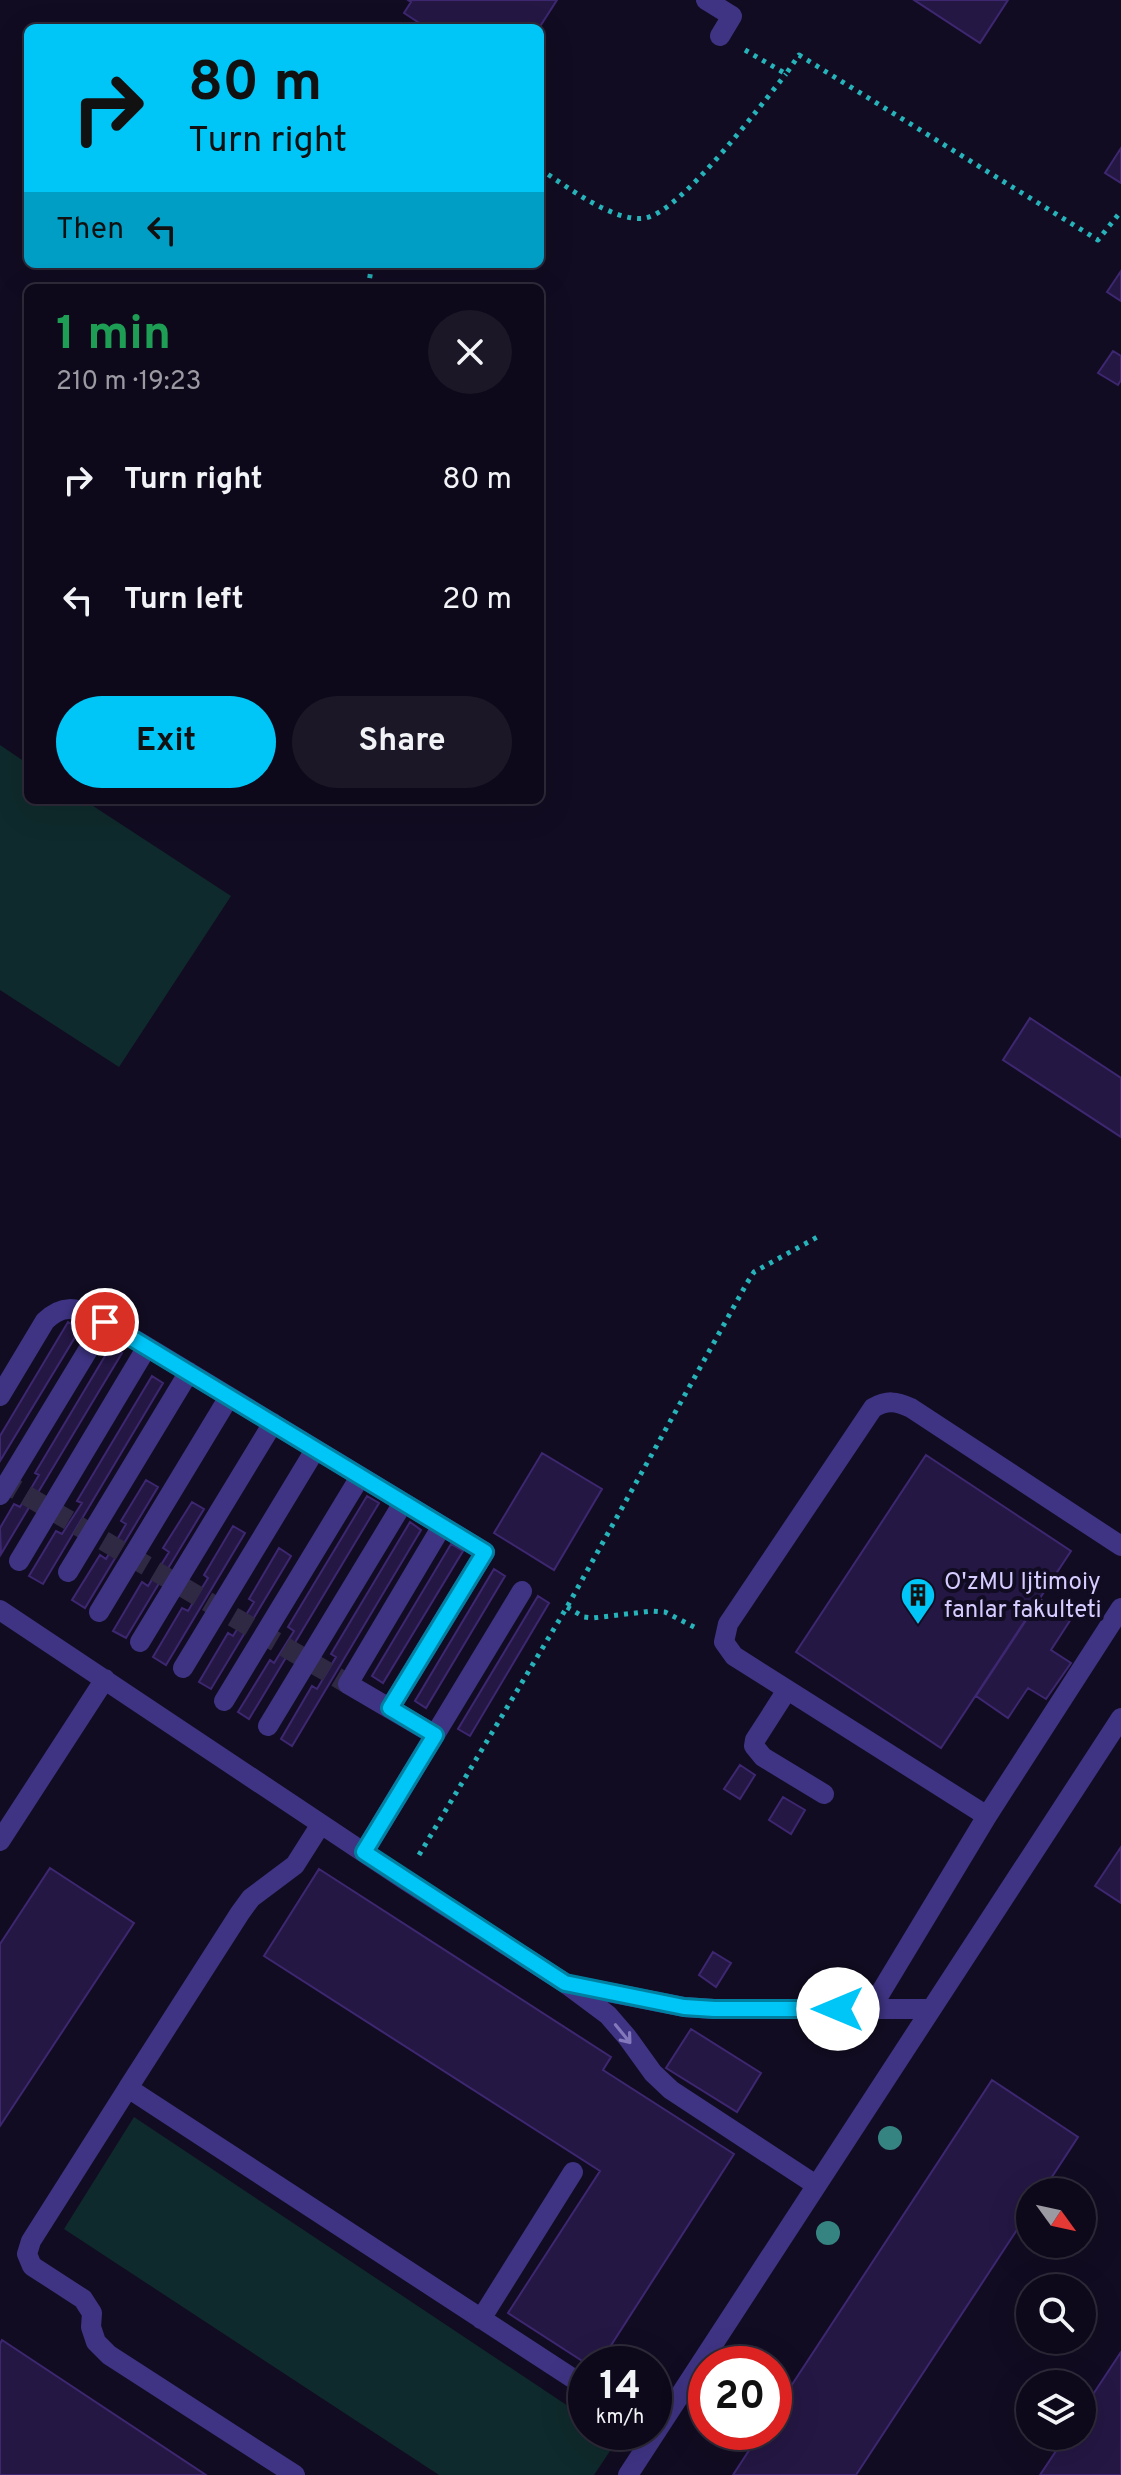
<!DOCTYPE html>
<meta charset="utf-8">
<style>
body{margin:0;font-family:Overpass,sans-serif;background:#1c1727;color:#f1f3f6;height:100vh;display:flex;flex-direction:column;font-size:30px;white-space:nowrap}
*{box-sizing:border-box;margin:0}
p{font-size:26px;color:#9b9aa2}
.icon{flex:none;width:44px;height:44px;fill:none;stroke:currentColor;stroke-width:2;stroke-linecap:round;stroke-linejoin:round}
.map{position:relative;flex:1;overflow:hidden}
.side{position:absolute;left:24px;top:284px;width:520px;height:520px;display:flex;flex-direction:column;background:#0e091a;border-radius:12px;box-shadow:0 8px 32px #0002,0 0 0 2px #2e2a39}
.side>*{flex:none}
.guide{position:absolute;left:24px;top:24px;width:520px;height:244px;border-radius:12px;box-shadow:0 8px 32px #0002,0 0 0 2px #2e2a39;background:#00c5f7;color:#111;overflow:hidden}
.needle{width:52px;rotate:123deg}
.tools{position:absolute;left:1016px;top:2178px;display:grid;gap:16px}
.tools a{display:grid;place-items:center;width:80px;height:80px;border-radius:50%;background:#0e091a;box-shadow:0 8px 32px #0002,0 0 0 2px #2e2a39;font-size:40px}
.speed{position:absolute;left:568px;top:2346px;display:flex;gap:16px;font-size:40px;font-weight:700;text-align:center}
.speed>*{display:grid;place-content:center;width:104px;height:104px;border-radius:50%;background:#0e091a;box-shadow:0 8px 32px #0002,0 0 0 2px #2e2a39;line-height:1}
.speed small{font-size:20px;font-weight:400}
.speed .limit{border:12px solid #d22;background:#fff;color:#111}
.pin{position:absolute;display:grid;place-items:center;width:68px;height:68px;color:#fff;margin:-34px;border:4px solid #fff;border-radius:50%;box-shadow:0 2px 8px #0007}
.me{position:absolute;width:88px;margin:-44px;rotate:270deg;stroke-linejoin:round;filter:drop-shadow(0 0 6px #0008)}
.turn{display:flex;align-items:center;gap:28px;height:168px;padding:0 32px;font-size:36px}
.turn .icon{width:104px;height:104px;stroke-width:2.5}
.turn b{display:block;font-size:56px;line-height:68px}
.then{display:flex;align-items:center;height:76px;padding:0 32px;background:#0003;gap:16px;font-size:30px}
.round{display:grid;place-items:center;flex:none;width:84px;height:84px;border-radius:42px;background:#1c1727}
.overview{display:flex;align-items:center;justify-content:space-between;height:136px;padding:0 32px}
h1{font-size:48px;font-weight:700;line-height:60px;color:#1e9e55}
.action{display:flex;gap:16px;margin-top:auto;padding:16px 32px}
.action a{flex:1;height:92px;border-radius:48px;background:#00c5f7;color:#111;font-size:32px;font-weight:700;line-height:92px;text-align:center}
.action a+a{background:#1c1727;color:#f1f3f6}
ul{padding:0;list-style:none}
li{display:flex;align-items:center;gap:24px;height:120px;padding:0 32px}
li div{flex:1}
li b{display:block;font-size:30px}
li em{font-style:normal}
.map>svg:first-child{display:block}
</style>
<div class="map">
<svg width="1121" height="2475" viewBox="0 0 1121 2475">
<rect width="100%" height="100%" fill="#120c22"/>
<!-- green -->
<path fill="#0f2a2c" d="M0 745 28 764V800H84L231 896 119 1067 0 990Z
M134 2117 586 2418V2432H608L618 2439 594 2475H439L64 2229Z"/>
<!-- building -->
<path fill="#241744" stroke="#3d2771" stroke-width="2" d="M408 0H557L539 28H427L404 13 411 2Z
M914 0H1008L980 43Z
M1121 148V183L1105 173Z
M1121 271V301L1107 292Z
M1113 351 1121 356V380L1118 385 1098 373Z
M1030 1018 1121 1078V1137L1003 1060Z
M68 1322 80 1329 0 1461V1436Z
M111 1346 122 1353 1 1554 0 1528 14 1504 20 1507 39 1475 35 1473Z
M152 1376 163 1383 43 1584 29 1576 56 1531 62 1534 82 1503 77 1501Z
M542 1453 602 1489 554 1570 494 1533Z
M926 1455 1071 1551 941 1748 796 1652Z
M146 1480 158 1487 85 1608 72 1600 100 1555 106 1559 126 1524 121 1521Z
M367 1496 379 1503 249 1719 238 1712 270 1660 274 1663 294 1631 288 1627Z
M192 1502 204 1509 126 1638 113 1631 142 1582 148 1586 169 1552 163 1548Z
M410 1522 421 1530 292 1746 281 1739 312 1686 317 1689 336 1657 331 1654Z
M233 1526 245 1533 166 1665 153 1657 182 1608 188 1611 208 1578 204 1575Z
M451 1544 463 1551 383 1683 372 1676Z
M279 1548 291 1556 211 1689 199 1682 228 1633 233 1636 254 1602 249 1599Z
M494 1569 505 1576 426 1708 415 1701Z
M538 1596 549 1603 470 1736 458 1729Z
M1040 1599 1071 1619 1051 1650 1071 1663 1046 1699 1028 1688 1008 1718 976 1696Z
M740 1765 755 1775 740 1799 724 1789Z
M783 1797 805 1810 791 1834 769 1820Z
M1121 1847V1903L1095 1886Z
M50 1868 134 1923 0 2126V1944Z
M319 1869 611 2057 603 2070 734 2154 599 2364H587L508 2313 600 2171 264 1956Z
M713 1952 731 1963 716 1987 699 1975Z
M691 2029 761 2073 737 2112 666 2068Z
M992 2080 1078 2137 1042 2192H1030V2210L856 2475H733L761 2432H774V2412Z
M2 2340 206 2475H0V2344Z
M1121 2352V2475H1040L1066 2436H1082V2411Z"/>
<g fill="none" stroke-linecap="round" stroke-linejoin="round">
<!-- minor-tunnel -->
<path stroke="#302943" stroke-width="20" stroke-dasharray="20 10" stroke-linecap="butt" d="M0 1480 348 1684"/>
<!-- path -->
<path stroke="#26b3b9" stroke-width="5" stroke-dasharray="4 6" stroke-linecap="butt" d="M745 50 786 74 799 55 1098 240 1118 215 1121 218
M540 169C566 186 614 223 645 218 681 212 760 106 786 74
M368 288 372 264
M567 1607 584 1617 593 1618 652 1611 665 1612 698 1629
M419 1855 567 1607 747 1283 754 1272 821 1235"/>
<!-- minor -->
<path stroke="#3f3484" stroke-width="20" d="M706 0 732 16 720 36
M0 1396 45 1321C63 1304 74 1308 96 1316L485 1552 390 1708
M0 1495 105 1322
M19 1561 147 1347
M68 1572 189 1372
M0 1610 405 1880 565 1983 608 2015 627 2037 653 2073 671 2090 816 2185
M99 1612 229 1397
M140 1642 273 1423
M183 1668 315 1450
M787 1690 755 1740 754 1746 763 1757 824 1794
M224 1701 360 1477
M268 1726 403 1503
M435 1735 348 1684 442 1526
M987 1816 734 1656 724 1642 728 1624 873 1408C887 1400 896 1401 911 1408L1121 1546
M321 1824 295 1865 251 1898 240 1913 128 2088 586 2387
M0 1841 105 1679
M364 1852 522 1591
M572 1985 684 2007 714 2009H931
M870 2010 987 1816 1121 1608
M128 2088 31 2241 27 2254 32 2266 83 2299 92 2313 91 2327 96 2342 109 2355 295 2475
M481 2319 573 2172
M628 2475 1121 1718"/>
</g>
<!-- trees -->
<g fill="#358482">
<circle cx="890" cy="2138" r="12"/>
<circle cx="828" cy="2233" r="12"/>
</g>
<!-- one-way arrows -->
<defs><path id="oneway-shaft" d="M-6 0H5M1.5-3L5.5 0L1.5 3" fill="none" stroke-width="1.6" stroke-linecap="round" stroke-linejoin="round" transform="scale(2)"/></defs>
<use stroke="#8378bb" href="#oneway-shaft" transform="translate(623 2034) rotate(51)"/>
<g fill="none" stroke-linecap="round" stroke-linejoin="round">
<!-- route casing -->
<g stroke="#0080a1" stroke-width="20">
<path id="route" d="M105 1322 485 1552 390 1708 435 1735 364 1852 565 1983 684 2007 714 2009H838"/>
</g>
<!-- route -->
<use href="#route" stroke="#00c5f7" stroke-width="14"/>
</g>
<!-- icons -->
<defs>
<g id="building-pin" transform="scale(1.8)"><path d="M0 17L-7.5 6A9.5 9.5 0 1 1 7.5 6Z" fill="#00c5f7" stroke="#120c22"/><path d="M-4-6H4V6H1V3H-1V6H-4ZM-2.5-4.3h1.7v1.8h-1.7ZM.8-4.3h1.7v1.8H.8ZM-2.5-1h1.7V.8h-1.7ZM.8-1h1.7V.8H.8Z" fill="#111"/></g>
</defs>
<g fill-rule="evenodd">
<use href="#building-pin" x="918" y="1595"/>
</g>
<g text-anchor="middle" stroke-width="8" stroke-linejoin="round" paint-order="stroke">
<!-- poi labels -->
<g font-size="24" fill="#d7ccff" stroke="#120c22" text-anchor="start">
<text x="944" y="1589">O'zMU Ijtimoiy<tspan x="944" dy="28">fanlar fakulteti</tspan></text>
</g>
</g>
</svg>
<div class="tools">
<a><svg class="needle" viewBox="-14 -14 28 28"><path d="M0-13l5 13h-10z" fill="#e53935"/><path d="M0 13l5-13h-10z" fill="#9b9aa2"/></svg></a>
<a><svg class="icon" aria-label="search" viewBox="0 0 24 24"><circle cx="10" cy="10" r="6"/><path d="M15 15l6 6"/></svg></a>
<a><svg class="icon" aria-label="layers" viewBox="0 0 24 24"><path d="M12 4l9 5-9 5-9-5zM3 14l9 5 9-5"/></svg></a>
</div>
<div class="speed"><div>14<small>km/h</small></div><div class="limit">20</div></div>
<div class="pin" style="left:105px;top:1322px;background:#d93025"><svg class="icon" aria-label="arrive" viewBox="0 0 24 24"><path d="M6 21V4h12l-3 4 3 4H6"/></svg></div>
<svg class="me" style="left:838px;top:2009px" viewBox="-20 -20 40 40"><circle r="19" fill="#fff"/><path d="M0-13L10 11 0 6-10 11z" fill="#00c5f7"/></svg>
<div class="guide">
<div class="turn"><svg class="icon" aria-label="right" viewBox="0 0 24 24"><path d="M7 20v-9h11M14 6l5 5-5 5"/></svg><div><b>80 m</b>Turn right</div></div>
<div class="then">Then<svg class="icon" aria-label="left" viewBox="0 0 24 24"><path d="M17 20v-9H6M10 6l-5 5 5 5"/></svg></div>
</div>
<section class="side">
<div class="overview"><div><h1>1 min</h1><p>210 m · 19:23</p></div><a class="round"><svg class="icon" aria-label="close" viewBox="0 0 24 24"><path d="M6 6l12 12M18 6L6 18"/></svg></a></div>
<ul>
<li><svg class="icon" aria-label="right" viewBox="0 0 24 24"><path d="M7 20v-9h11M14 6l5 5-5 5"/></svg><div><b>Turn right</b></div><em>80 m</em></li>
<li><svg class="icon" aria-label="left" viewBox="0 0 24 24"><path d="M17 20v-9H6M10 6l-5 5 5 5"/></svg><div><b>Turn left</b></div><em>20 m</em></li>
</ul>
<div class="action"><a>Exit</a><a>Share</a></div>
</section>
</div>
